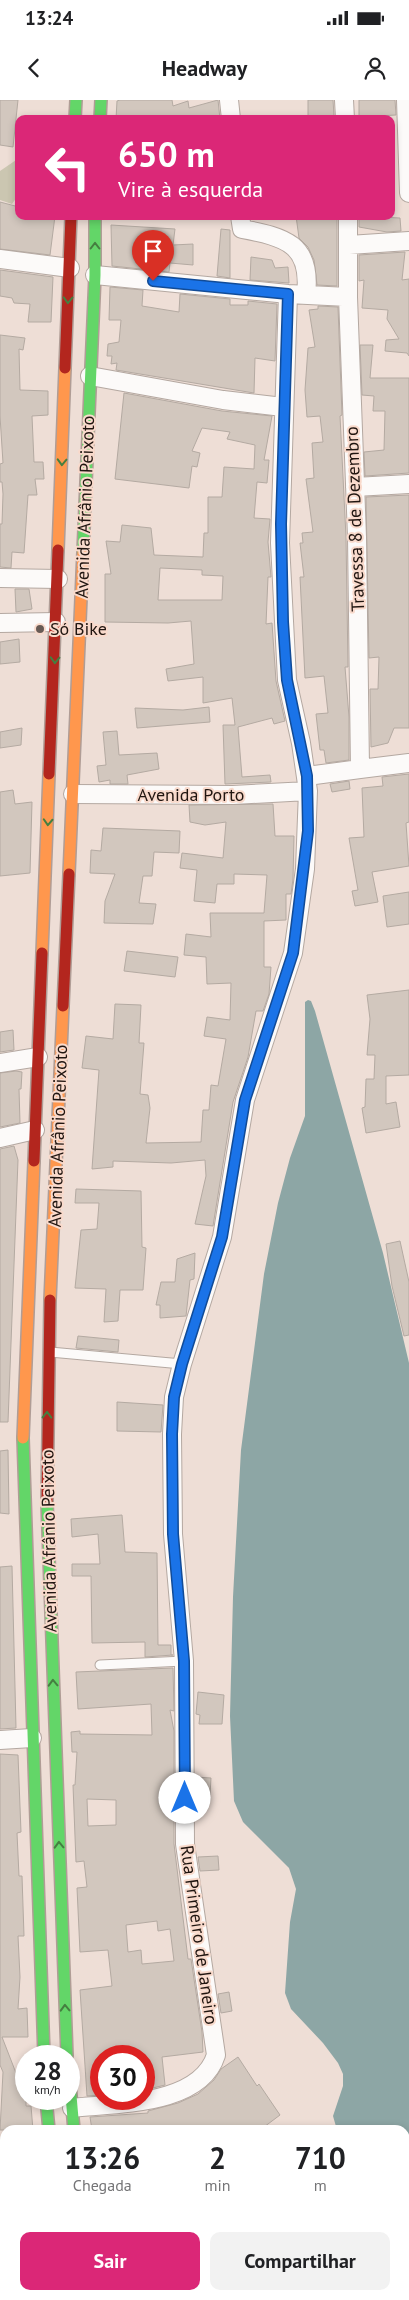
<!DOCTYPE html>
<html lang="pt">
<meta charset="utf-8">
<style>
body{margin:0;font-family:"PT Sans",sans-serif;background:#f2f2f2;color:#202124;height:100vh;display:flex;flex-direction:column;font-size:19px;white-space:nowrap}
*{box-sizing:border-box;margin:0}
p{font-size:16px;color:#757577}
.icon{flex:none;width:28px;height:28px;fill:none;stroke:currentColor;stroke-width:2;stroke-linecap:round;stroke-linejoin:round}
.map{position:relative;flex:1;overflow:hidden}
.side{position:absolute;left:0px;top:2025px;width:410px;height:175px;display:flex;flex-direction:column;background:#fff;border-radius:15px 15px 0 0;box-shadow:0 2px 8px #0003}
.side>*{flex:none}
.guide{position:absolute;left:15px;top:15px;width:380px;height:105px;border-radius:10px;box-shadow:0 2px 8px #0003;background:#db2777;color:#fff;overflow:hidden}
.speed{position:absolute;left:15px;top:1945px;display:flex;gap:10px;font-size:25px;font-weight:700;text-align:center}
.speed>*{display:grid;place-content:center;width:65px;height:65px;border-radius:50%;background:#fff;box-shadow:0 2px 8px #0003;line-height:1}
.speed small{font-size:12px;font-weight:400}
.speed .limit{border:8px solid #d22;background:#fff;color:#111}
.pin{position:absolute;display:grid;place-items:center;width:42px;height:42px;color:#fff;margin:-51px -21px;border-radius:50% 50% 50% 0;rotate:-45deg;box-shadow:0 0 5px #0007}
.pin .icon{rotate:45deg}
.me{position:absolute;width:55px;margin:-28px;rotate:0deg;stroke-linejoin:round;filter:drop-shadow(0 0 4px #0008)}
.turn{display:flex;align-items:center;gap:18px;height:105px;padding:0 20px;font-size:22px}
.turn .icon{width:65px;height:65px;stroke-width:2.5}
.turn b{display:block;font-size:35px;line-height:42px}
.eta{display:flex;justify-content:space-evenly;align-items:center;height:85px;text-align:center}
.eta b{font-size:30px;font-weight:700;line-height:35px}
.cta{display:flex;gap:10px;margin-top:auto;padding:10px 20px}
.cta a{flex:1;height:58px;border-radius:10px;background:#db2777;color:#fff;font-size:20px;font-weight:700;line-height:58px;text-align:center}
.cta a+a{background:#f2f2f2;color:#202124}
.status{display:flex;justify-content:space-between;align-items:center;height:35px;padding:0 25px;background:#fff;direction:ltr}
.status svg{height:14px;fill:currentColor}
header{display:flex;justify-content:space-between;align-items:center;height:65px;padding:0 20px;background:#fff;font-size:22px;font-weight:700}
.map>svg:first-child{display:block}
</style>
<div class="status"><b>13:24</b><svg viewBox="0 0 49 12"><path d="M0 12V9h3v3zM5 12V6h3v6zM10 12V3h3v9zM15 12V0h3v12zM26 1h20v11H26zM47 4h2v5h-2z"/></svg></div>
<header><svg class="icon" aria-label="back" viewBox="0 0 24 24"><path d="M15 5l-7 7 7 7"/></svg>Headway<svg class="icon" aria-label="person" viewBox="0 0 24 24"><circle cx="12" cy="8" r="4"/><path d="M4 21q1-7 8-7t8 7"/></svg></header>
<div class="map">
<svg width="409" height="2200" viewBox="0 0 409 2200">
<rect width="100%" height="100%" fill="#eeded6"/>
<!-- forest -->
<path fill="#cbc6b1" d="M19 58V94L12 104 0 100V71Z"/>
<!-- water -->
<path fill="#8da6a5" d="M308 900 311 901 315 911 383 1153 409 1263V2111L405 2109V2030H337L333 2016 343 1986V1974L338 1963 323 1943 291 1909 285 1893 290 1822 296 1789 289 1768 243 1722 234 1701 230 1616 233 1497 241 1350 264 1174 278 1103 290 1058 305 1016V902Z"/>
<!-- building -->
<path fill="#d2c7be" stroke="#b4aaa2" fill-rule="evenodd" d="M0 0H18L13 47 0 45Z
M120 0H172L173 6 188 1 189 8 218 0 220 19H116L117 1Z
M308 0H333L334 16 308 17Z
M359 0H395L396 15 359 17Z
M0 102 19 107V116H55L50 155 0 149Z
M296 116H337V186L317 185 314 160 308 147 299 138Z
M359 116 400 118 401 131 387 132 359 127Z
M111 125 175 129 173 145 193 144V165L170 163 169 172 112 166Z
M221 129 230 130V178L217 176Z
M405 152 402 180 409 179V256L407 253 385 251 386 240 399 239 387 219 388 210 362 208 364 180 359 181V155Z
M251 157 272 160 275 168 288 167 289 183 250 180Z
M0 170 53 177 51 222H28L30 204 14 203 12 198 0 196Z
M110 187 143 190 142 206 179 212 180 194 230 199V205H248V201L277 204 275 261 255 258 254 293 116 270 117 263 111 264 112 256H107L108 244 119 242 121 220H109Z
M318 206 338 207 342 315 340 316 346 437 348 567H345L349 617V660L326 663 324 650H320L316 614 328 613 324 576 305 578 300 477H304L300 443H303L302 433 313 432 306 379 314 378 312 343 323 342 320 316 307 317 305 290 308 248 315 247 309 210 318 209Z
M0 235 25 238 23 250 19 249 20 290 48 291V315L32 316 34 362H43L44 379H35L37 395H28L24 453 12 452 11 468 0 467V424H2L3 394 2 382H0V364L3 363 0 316Z
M360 245H373L370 278H409V373L365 376 364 352 384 350 385 311H373L374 296 362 295Z
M124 293 222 311 272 316 264 360H269L267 383 257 382 254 418 270 419 268 442 271 477H268L266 524 272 523 276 581 285 621 274 624 272 618 238 627 242 677 270 675 271 682 225 684 223 625H235L232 598 203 603V577L168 581 166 569 194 564 191 521 168 523 105 522V474H111L106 441 120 442 122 425 151 428 154 455 203 457 204 433H208V397H222L224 367 254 369 255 345 227 339 230 332 202 328 192 351 200 353 197 367 192 366 189 388 115 379ZM160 468 202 470V475L223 476 222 500H158Z
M409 395V628H394L388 643 371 647 370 589H378L379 557 369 558 366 397Z
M15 489H29L32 509 16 512Z
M19 539 20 562 0 564V542Z
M209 607 210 622 137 628 135 608 183 610Z
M22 628 21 645 0 648V632Z
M117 631 119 655 157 653 159 669 127 675 128 684H110V680L99 682 97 666 106 665 103 632Z
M409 674V722L406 723 409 766 372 772 378 802 355 806 352 791 358 790 349 738 364 737 362 688 383 686 382 677Z
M349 681 350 689 332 692 330 684Z
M13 690 15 704 32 702 30 773 0 776V692Z
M273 704 275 736H294L293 779 291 794H286V820L264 821V867H271L269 894 263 911H256L248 957 233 1002 213 1126 195 1124 206 1076 205 1060 171 1063 113 1061V1067L92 1069 99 970 82 968 86 936 113 939 115 904 141 905 139 943H144L140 994 148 995 150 1008 146 1043 201 1042 203 1010H209L211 985 218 986 226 939 204 936 207 917 230 920 231 883 207 884 206 857 184 855 186 834 211 837 210 813H264L267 775 234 774V784H217L215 803 194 801 197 770 180 768 182 753 223 758 226 722 205 725 190 722 189 705Z
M103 728 180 731 179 753 154 752 152 776H143L139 803 156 804 153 824 104 823 105 801 115 774 90 773 91 750 101 751Z
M409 792V824L387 827 383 796Z
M127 851 178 857 175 877 124 871Z
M409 890V975L386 976V1004L396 1002 400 1027 366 1033 362 1008 365 1007 366 979H374L375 955H367L370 919 367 895Z
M13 930 14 950 0 952V932Z
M16 971 22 972 21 989H19L20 1023 0 1027V973Z
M14 1046 18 1060 8 1322H0V1049Z
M76 1089 141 1091 142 1147 146 1148 143 1190H120L118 1221 104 1222 106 1189 75 1188 81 1130 97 1129 99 1103H75Z
M400 1141 409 1182V1235L404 1236 392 1186 386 1144Z
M195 1153 194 1179 190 1180 186 1216 160 1218V1205H156L161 1182H175L177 1159Z
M78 1236 119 1240 118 1252 76 1248Z
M117 1302 163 1305 161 1332 117 1331Z
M8 1350 9 1414 0 1413V1351Z
M122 1415 125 1452 157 1453 158 1545H171V1555H173L145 1557V1542L92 1543 91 1476H72V1464H100L98 1434 72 1437 71 1419Z
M12 1466 16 1628 0 1629V1467Z
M173 1568 174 1611 170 1610 174 1631V1744L188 1859H191L202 1932 203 1952 162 1957 165 1985 145 1990 144 1956H101V1995L87 1996 80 1890 112 1886 108 1850 80 1852 77 1788 87 1787 84 1761 76 1762 73 1685H75L77 1652H72L71 1632 80 1631V1634L152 1635 151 1604 78 1609 76 1572ZM87 1699 116 1700V1725L88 1726ZM157 1821 158 1831 170 1829 174 1861 142 1864 141 1850 128 1852 126 1825Z
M198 1592 224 1595 222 1624H199L200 1615 196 1614Z
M0 1654 18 1655 21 1732 17 1733 19 1776H22L24 1836H18L20 1877 18 1909 27 1908 28 1937H2L16 1973 26 1972V2006H31L33 2030H0L3 1972 0 1965Z
M195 1677 211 1678 210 1695 195 1694Z
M218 1756 219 1770 200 1771 198 1757Z
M229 1892 232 1911 221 1913 218 1894Z
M238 1957 257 1986 259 1984 280 2015 260 2030H169L168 2027 146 2030H92L90 2017 148 2013V2011L178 2003 198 1994 214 1980 221 1969Z"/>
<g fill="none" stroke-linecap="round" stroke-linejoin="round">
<!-- lane casing -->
<g stroke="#b4a8a1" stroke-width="11">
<path id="lane" d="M50 1252 182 1264
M100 1565 184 1561"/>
</g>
<!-- street casing -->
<g stroke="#b4a8a1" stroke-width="20">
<path id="street" d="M229 0 231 19
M344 0 345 19
M406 0 409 93
M240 116 242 129C285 137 312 144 306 195
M349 145 409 141
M0 159 70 168
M95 175 288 194 348 197
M90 276 223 300 283 307
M355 387 409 384
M0 478 58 479
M0 523 56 522
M360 669 409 663
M307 676 360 669 357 437 348 197V116
M73 694 233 695 308 691
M0 963 38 957
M0 1038 35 1030
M0 1640 32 1638
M72 2008C116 2003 200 2006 216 1955L185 1744 184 1561 173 1434 172 1334 174 1297 182 1264 222 1137 245 1000 293 853 305 769 308 691 301 643 287 580 280 443 288 194
M200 2195 203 2200
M305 2195 309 2200"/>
</g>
<!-- fast casing -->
<g stroke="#b09d96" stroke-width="14">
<path id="fast" d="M75 19 76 0
M100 19 101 0
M83 452 95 175V116
M23 1338 44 1956
M47 1402 67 1956
M69 1973 74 2030
M46 1999 49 2030
M93 2195V2200"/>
</g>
<!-- slow casing -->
<g stroke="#b09d96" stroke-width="14">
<path id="slow" d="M58 450 65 268
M69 774 83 452
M42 853 49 674
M50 1200 63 906
M23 1338 34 1061"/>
</g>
<!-- jam casing -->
<g stroke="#b09d96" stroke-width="14">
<path id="jam" d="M65 268 71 116
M49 674 58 450
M63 906 69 774
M34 1061 42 853
M47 1402 50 1200
M69 2195 70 2200"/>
</g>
<!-- lane -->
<use href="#lane" stroke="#fcfaf9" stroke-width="9"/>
<!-- street -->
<use href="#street" stroke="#fcfaf9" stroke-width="18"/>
<!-- fast -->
<use href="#fast" stroke="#63d668" stroke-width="11"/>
<!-- slow -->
<use href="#slow" stroke="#ff974d" stroke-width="11"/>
<!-- jam -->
<use href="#jam" stroke="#b3261e" stroke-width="11"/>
</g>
<!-- one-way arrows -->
<defs><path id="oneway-chevron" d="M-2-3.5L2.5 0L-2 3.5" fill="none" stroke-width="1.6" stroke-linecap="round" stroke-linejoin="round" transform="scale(1.25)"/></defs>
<g stroke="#457f40">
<use href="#oneway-chevron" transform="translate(95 146) rotate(-90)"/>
<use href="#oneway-chevron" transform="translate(68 200) rotate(92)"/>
<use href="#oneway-chevron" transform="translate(62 362) rotate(92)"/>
<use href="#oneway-chevron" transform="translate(55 560) rotate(92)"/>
<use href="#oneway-chevron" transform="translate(48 722) rotate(93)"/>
<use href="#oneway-chevron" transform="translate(47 1315) rotate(-89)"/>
<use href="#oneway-chevron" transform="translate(53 1583) rotate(-92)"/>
<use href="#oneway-chevron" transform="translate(59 1745) rotate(-92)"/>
<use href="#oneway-chevron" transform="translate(65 1908) rotate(-92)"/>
</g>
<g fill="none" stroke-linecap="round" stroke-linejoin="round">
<!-- route casing -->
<g stroke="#114b97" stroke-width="12">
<path id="route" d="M153 181 288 194 281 424 283 522 287 580 307 676 308 731 293 853 245 1000 222 1137 182 1264 174 1297 172 1334 173 1434 184 1561 185 1698"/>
</g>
<!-- route -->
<use href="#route" stroke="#1a73e8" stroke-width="9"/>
</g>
<!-- markers -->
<circle fill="#685b55" stroke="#f9dacc" stroke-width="2" cx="40" cy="529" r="5"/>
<g text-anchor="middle" stroke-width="4" stroke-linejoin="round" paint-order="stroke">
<!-- street labels -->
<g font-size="18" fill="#201510" stroke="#f9dacc">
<text transform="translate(85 407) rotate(-88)" y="6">Avenida Afrânio Peixoto</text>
<text transform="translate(355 419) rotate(-92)" y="6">Travessa 8 de Dezembro</text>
<text x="191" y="701">Avenida Porto</text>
<text transform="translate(58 1036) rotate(-88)" y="6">Avenida Afrânio Peixoto</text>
<text transform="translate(49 1441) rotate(-91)" y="6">Avenida Afrânio Peixoto</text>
<text transform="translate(199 1835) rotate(82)" y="6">Rua Primeiro de Janeiro</text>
</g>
<!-- poi labels -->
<g font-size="18" fill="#201510" stroke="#f9dacc" text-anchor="start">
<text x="50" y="535">Só Bike</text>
</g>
</g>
</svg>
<div class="speed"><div>28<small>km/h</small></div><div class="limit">30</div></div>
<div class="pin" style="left:153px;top:181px;background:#d93025"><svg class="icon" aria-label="arrive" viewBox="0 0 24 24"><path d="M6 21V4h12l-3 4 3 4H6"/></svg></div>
<svg class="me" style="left:185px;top:1698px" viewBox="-20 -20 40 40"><circle r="19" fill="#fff"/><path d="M0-13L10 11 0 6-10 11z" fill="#1a73e8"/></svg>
<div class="guide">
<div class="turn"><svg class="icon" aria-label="left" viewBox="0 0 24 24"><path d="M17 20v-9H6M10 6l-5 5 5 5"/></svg><div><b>650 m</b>Vire à esquerda</div></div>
</div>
<section class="side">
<div class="eta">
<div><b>13:26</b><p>Chegada</p></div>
<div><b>2</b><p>min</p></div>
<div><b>710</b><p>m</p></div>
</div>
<div class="cta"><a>Sair</a><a>Compartilhar</a></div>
</section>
</div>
